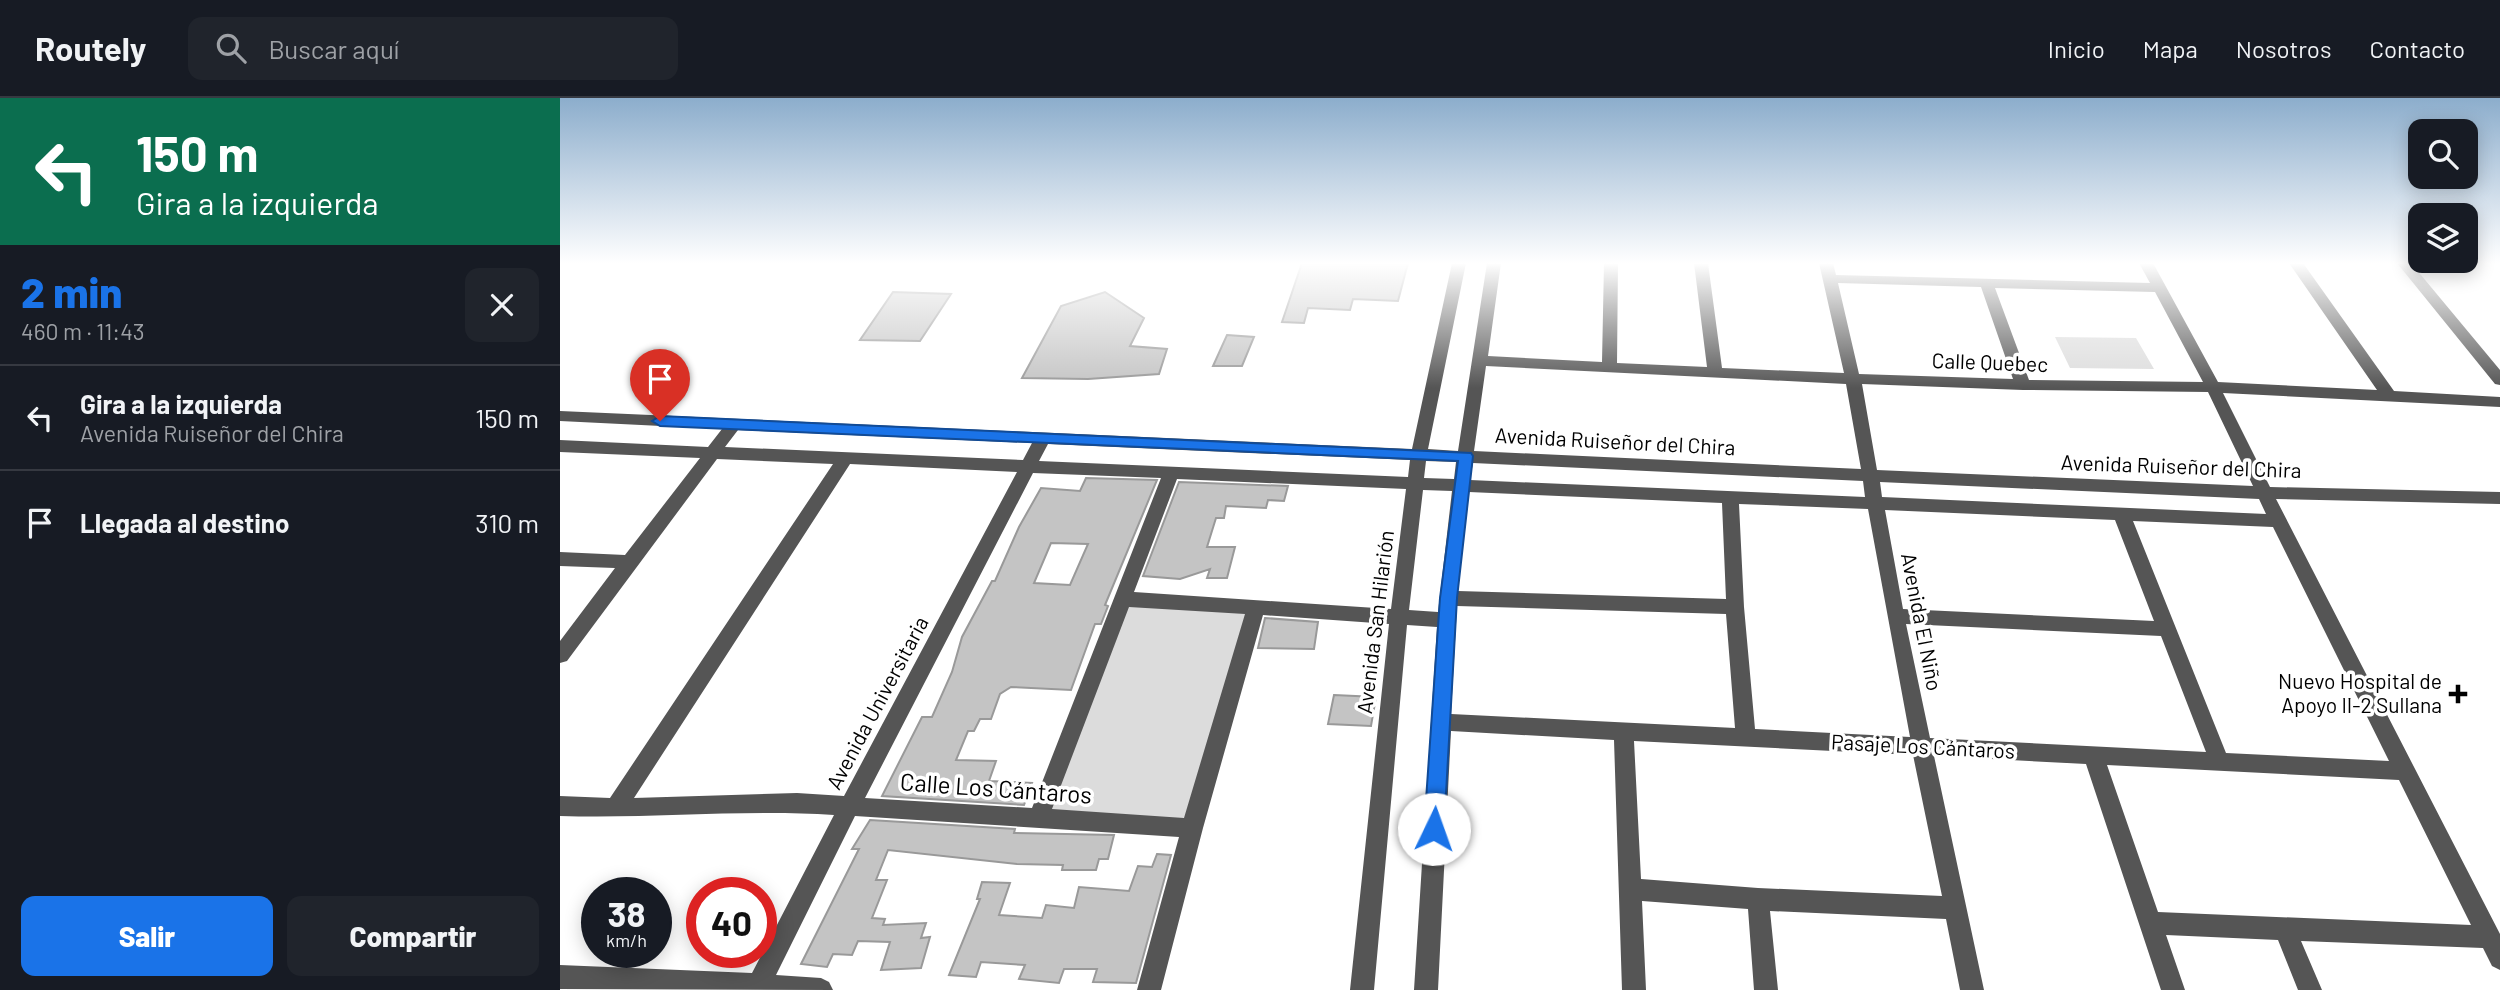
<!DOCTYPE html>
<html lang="es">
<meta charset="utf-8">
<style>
body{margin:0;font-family:Barlow,sans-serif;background:#20242c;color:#f1f3f6;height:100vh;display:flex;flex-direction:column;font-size:26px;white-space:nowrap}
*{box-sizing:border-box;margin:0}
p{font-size:23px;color:#9ea1a6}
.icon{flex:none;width:38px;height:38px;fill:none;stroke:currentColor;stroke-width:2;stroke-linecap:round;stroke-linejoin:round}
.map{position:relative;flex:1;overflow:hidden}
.details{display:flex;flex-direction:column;background:#171b24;width:560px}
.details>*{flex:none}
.guide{background:#0b6e4f;color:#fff;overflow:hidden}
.controls{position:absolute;left:1848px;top:21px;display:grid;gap:14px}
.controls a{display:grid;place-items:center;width:70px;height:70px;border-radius:14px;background:#171b24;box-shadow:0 4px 18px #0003;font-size:35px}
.speed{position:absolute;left:21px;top:779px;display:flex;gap:14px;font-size:35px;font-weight:700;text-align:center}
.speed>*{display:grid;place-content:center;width:91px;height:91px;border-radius:50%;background:#171b24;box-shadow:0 4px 18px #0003;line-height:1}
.speed small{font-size:18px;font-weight:400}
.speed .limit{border:10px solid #d22;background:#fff;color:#111}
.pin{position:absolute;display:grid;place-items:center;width:60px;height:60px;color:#fff;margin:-72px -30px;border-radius:50% 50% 50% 0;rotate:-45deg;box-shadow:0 0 7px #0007}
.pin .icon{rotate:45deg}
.me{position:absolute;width:77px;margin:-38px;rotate:3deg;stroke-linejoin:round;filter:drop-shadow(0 0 5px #0008)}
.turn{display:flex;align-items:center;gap:24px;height:147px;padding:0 21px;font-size:32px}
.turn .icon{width:91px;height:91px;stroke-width:2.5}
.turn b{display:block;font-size:49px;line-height:60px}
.round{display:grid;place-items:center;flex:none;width:74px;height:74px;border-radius:14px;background:#20242c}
.summary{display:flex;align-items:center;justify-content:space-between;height:119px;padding:0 21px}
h1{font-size:42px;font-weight:800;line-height:52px;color:#1a73e8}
.button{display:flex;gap:14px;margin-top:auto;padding:14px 21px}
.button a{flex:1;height:80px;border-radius:14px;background:#1a73e8;color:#fff;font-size:28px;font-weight:800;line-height:80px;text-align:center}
.button a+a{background:#20242c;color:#f1f3f6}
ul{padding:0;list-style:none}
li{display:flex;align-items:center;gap:21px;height:105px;padding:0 21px;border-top:2px solid #363941}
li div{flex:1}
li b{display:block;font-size:26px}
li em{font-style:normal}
header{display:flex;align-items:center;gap:42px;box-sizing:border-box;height:98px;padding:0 35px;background:#171b24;border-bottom:2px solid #363941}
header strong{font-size:33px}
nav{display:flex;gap:38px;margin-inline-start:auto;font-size:24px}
.search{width:490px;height:63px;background:#20242c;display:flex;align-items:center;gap:18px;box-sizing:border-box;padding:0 24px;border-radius:14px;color:#9ea1a6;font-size:26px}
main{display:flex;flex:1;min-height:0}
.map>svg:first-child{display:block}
</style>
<header>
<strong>Routely</strong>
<div class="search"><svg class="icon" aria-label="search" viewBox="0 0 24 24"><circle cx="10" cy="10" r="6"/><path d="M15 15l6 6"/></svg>Buscar aquí</div>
<nav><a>Inicio</a><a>Mapa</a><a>Nosotros</a><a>Contacto</a></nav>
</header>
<main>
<section class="details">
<div class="guide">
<div class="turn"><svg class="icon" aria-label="left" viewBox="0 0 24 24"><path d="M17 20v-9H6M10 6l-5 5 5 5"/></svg><div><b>150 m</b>Gira a la izquierda</div></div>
</div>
<div class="summary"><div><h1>2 min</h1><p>460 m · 11:43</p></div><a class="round"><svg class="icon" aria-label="close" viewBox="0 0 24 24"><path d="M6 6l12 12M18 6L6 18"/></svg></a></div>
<ul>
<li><svg class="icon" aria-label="left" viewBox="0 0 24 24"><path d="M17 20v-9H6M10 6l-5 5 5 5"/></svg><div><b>Gira a la izquierda</b><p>Avenida Ruiseñor del Chira</p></div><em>150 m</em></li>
<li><svg class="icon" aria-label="arrive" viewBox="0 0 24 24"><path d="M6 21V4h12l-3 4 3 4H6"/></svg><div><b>Llegada al destino</b></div><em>310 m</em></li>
</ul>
<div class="button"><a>Salir</a><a>Compartir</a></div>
</section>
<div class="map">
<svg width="1940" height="892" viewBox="0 0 1940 892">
<rect width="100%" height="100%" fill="#fff"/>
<!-- green -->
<path fill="#dcdcdc" d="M1495 239 1576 240 1594 271 1510 270Z
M563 501 697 508 632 730 478 721Z"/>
<!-- building -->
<path fill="#c4c4c4" stroke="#999" stroke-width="2" fill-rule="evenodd" d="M742 165H848L838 203 793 201 790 212 748 210 744 225 722 224Z
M333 194 391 196 360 243 300 242Z
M545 194 584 220 570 248 607 251 599 276 528 281 462 280 501 208Z
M667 237 694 239 682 268H653Z
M526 380 597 382 545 507 548 508 541 526H535L511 592 451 589 440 596 431 621H420L414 633H408L396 662 436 663 429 683 472 685 464 707 322 698 362 619H372L392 574 402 539 432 483H435L459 429 481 390 520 393ZM491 445 528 446 510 487 474 485Z
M619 384 728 388 724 403 708 402 706 410 666 408 664 420H656L647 449H675L667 480H647L650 471 620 481 583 478Z
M705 520 758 524 754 551 698 550Z
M774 597 816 599 811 628 768 626Z
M310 722 455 731 454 735 554 737 548 761H539L536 772H502L503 767 457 766 328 752 316 782H327L312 820 325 821 323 827 366 825 361 840 370 839 361 870 321 872 330 844 298 843 292 857 273 856 267 869 241 866 299 751H292Z
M597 756 611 757 576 885 533 884 537 871H504L499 885 459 881 465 867 421 864 416 879 389 877 420 801H417L422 784 450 785 439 817 482 820 486 807 514 810 519 789 569 793 578 768 592 769Z"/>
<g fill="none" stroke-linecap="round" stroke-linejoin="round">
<!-- minor -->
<path fill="#555" fill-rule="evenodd" d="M892 165H906L868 351 898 353 927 165H941L928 258 1042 264 1044 165H1058L1057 265 1147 269 1134 165H1148L1162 270 1284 275 1259 165H1273L1276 177 1590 185 1579 165H1593L1658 284 1817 292 1729 165H1743L1834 293 1940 299V309L1663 295 1710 389 1940 394V406L1716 401 1940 836V872L1932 868 1923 850 1741 843 1762 892H1738L1718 842 1606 837 1625 892H1601L1526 666 1374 658 1424 892H1400L1386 821 1210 813 1218 892H1194L1188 811 1082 803 1086 892H1062L1054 642 891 633 878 892H854L877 529 847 527 814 892H790L829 526 703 517 643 730 601 892H577L619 739 295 718 216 877 261 880 269 884 273 892 0 891V867L192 875 274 717C183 711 91 721 0 718V698L50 700 273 366 157 361 7 563 0 565V543L55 470 0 468V454L65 457 140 360 0 354V342L148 349 162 331 0 323V313L852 351ZM1278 185 1421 189 1453 281 1299 276ZM1435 190 1595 194 1643 284 1469 282ZM926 268 1286 286 1301 371 914 353ZM1302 286 1463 292 1648 294 1693 388 1317 372ZM178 332 472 345 463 362 165 349ZM488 346 850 362 848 379 479 363ZM866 363 896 364 894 381 864 380ZM913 365 1303 383 1305 399 910 382ZM290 366 457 374 284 698 237 695 74 700ZM473 375 601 380 472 710 305 700ZM617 381 846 391 831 511 574 494ZM1320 384 1699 401 1706 416 1322 399ZM863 392 892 393 878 514 849 512ZM909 394 1162 405 1166 501 898 493ZM1179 406 1308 411 1350 639 1195 631 1184 509ZM1325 412 1555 422 1594 523 1343 511ZM1573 423 1713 429 1829 663 1666 655ZM897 508 1166 516 1175 630 891 616ZM569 509 685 516 624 720 492 711ZM1346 526 1601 538 1646 654 1370 640ZM1074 643 1353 657 1382 798 1198 790 1081 781ZM1547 667 1839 682 1911 827 1598 814Z
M1837 165H1851L1940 272V287L1935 286Z"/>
</g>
<!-- sky -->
<linearGradient id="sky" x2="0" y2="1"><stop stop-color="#8cadcc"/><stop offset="0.57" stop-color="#fff"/><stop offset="1" stop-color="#fff" stop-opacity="0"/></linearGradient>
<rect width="1940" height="290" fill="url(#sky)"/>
<!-- route -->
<path fill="#1a73e8" stroke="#114b97" stroke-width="2" d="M100 318 911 355 913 358 897 500 884 731 881 737 874 740 867 737 864 731 880 500 898 363 100 328 92 323Z"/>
<!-- markers -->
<path fill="#000" stroke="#fff" stroke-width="2.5" d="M1894.5 585.5h7v7h7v7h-7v7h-7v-7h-7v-7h7z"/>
<g text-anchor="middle" stroke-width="7" stroke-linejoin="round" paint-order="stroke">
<!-- street labels -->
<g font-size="21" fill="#000" stroke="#fff">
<text transform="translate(1430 265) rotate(2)" y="7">Calle Quebec</text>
<text transform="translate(1055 344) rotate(3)" y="7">Avenida Ruiseñor del Chira</text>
<text transform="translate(1621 369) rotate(2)" y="7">Avenida Ruiseñor del Chira</text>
<text transform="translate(816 524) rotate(-83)" y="7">Avenida San Hilarión</text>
<text transform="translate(1361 524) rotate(79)" y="7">Avenida El Niño</text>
<text transform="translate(318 605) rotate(-62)" y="7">Avenida Universitaria</text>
<text transform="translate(1363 649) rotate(3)" y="7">Pasaje Los Cántaros</text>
</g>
<!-- poi labels -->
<g font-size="21" fill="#000" stroke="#fff" text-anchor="end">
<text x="1882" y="591">Nuevo Hospital de<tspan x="1882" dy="24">Apoyo II-2 Sullana</tspan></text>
</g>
<!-- near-street labels -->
<g font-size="24" fill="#000" stroke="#fff">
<text transform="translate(436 691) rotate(4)" y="8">Calle Los Cántaros</text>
</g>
</g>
</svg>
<div class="controls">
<a><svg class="icon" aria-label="search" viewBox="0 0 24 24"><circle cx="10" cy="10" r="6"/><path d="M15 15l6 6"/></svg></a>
<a><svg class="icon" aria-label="layers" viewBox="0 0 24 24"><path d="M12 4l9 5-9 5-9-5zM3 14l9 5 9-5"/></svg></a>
</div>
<div class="speed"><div>38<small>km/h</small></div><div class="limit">40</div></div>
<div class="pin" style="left:100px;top:323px;background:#d93025"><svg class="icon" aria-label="arrive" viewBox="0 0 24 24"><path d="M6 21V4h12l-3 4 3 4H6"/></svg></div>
<svg class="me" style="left:874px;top:731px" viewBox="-20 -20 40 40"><circle r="19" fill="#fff"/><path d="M0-13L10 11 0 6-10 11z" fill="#1a73e8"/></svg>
</div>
</main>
